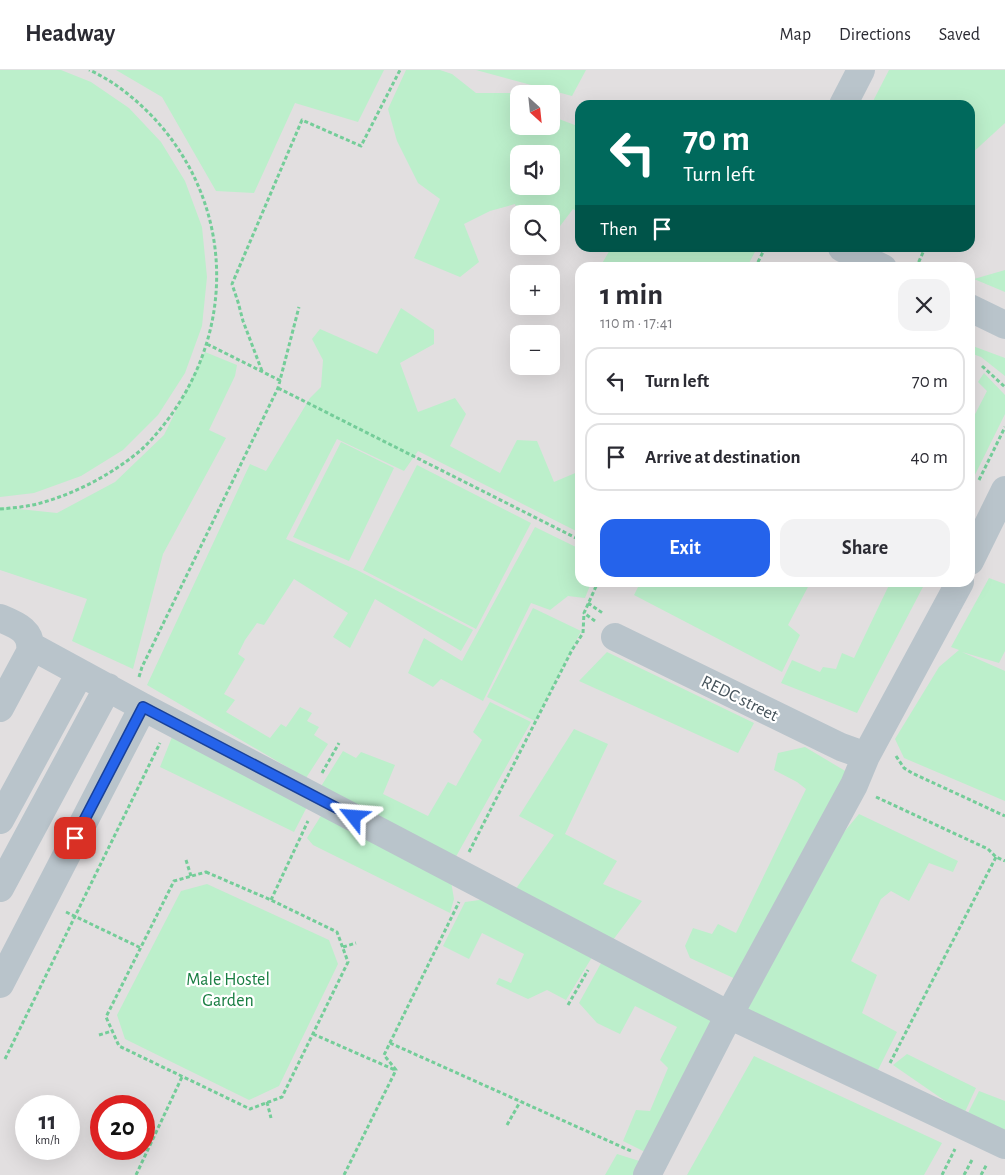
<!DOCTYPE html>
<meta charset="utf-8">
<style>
body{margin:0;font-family:"Alegreya Sans",sans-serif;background:#f2f2f3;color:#2b2b33;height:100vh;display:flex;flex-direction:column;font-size:19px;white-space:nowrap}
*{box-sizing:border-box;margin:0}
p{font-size:16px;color:#7c7c81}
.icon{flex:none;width:28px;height:28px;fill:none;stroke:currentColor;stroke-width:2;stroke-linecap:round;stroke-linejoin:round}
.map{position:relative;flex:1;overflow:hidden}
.drawer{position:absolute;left:575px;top:192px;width:400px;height:325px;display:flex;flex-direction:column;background:#fff;border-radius:15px;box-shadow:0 5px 20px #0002}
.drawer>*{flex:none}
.top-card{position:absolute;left:575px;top:30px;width:400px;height:152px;border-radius:15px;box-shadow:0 5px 20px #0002;background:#00695c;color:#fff;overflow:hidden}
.needle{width:32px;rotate:153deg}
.tools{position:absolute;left:510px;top:15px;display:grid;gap:10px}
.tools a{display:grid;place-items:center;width:50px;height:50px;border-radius:10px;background:#fff;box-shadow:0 5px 20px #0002;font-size:25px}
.speed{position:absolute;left:15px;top:1025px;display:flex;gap:10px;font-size:25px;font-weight:700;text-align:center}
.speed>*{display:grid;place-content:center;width:65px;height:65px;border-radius:50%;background:#fff;box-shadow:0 5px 20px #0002;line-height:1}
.speed small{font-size:12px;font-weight:400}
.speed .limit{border:8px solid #d22;background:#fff;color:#111}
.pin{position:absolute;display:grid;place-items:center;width:42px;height:42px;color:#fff;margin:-21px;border-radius:10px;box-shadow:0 2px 8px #0006}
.me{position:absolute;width:55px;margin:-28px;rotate:298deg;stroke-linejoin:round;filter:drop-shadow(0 0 4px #0008)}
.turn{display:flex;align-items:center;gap:18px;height:105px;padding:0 25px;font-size:22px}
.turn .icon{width:65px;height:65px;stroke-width:2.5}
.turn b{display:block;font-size:35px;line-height:42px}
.then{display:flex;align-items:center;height:48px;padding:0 25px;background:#0003;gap:10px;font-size:19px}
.round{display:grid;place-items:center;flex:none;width:52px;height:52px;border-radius:15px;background:#f2f2f3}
.summary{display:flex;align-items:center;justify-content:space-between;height:85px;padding:0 25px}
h1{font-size:30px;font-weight:600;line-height:38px}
.action{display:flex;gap:10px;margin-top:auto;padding:10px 25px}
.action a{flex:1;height:58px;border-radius:15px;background:#2563eb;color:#fff;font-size:20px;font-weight:600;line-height:58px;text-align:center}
.action a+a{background:#f2f2f3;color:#2b2b33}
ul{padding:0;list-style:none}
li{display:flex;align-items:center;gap:15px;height:68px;margin:0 10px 8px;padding:0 15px;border:2px solid #e1e1e2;border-radius:15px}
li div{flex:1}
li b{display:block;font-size:19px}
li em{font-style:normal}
header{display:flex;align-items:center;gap:30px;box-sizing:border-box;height:70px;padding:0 25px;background:#fff;border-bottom:1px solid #e1e1e2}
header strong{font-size:24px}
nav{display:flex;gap:28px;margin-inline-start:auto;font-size:18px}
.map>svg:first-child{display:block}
</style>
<header>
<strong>Headway</strong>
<nav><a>Map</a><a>Directions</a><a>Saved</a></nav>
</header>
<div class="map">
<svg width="1005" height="1105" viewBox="0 0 1005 1105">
<rect width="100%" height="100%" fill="#f1eeee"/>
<!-- education -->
<path fill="#e2dfe0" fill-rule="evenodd" d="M0 0H1005V1105H0ZM519 24H551V56H519ZM580 35H970V178H580ZM519 84H551V116H519ZM519 144H551V176H519ZM580 198H970V512H580ZM519 204H551V236H519ZM519 264H551V296H519ZM26 1036H69V1079H26ZM101 1036H144V1079H101Z"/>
<!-- green -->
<path fill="#bcefcb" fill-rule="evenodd" d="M0 0H61L91 12 129 38 161 72 185 111 202 157 207 207 202 256 185 303 158 345 123 380 81 406 34 423 0 427Z
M116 0H384L358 52 295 33 254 123 216 121 162 27Z
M406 0H440L452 4 476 23H511L519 27V56H551V46L580 57V144L573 139 557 160 551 158V144H519L515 134 490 141 464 154 479 192 460 207 414 188 440 129 418 113 397 71 388 39ZM519 84H551V116H519Z
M476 0H586L572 26Z
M889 0H1005V53L970 85V35H871Z
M611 178H757L747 197H600Z
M1005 200V222L974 209Z
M401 238 434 260V274L400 293 418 342 455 328 466 344 450 376 500 403 517 370 537 371 554 412 580 401V463L418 381 404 401 337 369 286 469 357 500 473 560 461 581 375 529 350 578 333 567 348 543 294 509 264 555 257 553 245 570 238 584 245 589 224 624 235 630 226 642 270 668 281 654 286 657 300 637 312 643 307 651 319 657 314 665 328 674 306 708 147 615 250 394 266 401 310 328 321 317 323 290 312 269 320 259 377 284Z
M970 275 1005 288V306L981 287 970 283Z
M205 282 237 295 235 306 209 360 226 368 163 484 133 599 72 571 87 529 0 500V437L57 443 115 412 164 365Z
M984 303 1005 325V344L970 415V354L987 321 978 312Z
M341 372 394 398 349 491 293 467Z
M417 395 531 453 476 559 363 500Z
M535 457 580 479V512L591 513 585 528 568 526 550 540 531 533 483 631 441 609 433 617 408 603 424 568 462 591Z
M989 508 1005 514V581L999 593 962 582 1005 601V731L904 688 895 669 939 597 959 580 951 577Z
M640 513V512L810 513 788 555 800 565 782 602 634 525Z
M890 513H925L857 643 781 613 792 590 820 602 823 597 836 599 842 583 854 588Z
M533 538 581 561 535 651 487 627Z
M607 582 754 653 738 683 579 611Z
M490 632 531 652 453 792 320 718 343 681 356 688 361 682 395 695 383 724 428 746 448 712 456 716 482 670 473 662Z
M574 659 608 674 565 764 617 791 603 814 642 831 613 870 515 820 554 765 519 746Z
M174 662 310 731 294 762 160 697Z
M805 677 852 705 740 911 690 888 685 876 693 858 712 864 718 854 736 863 806 719 797 712 774 700 778 683Z
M324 741 450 805 454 829 450 843 313 775 307 768Z
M859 744 958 791 953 802 929 793 909 831 891 821 881 829 851 891 877 905 862 943 897 962 878 1000 746 939 839 768Z
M207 814 329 870 338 894 279 1016 249 1030 125 969 117 945 181 821Z
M494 828 597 879 566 930 547 920 528 929 496 914 499 908 511 913 524 884 482 863 469 889 443 876 465 832Z
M605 886 720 946 653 1086 623 1071 636 1040 650 1041 668 998 660 990 677 957 635 936 620 964 597 953 579 933Z
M907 984 976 1018 964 1044 893 995Z
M754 986 942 1073 924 1105H687Z
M979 1021 1005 1031V1062L968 1043Z
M617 1084 649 1094 643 1105H605Z"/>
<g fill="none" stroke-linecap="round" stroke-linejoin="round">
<!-- path -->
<path stroke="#74cd99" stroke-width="3" stroke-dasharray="4 2.5" stroke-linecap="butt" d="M755 198 765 178
M916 198 925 178
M207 274 281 311
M982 296 1005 317
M262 301 243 251 238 232 232 214 302 50 361 76 400 0
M278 318 580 470
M979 410 1005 357
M0 439C12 438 25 437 37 434 75 424 111 405 141 380 156 366 170 348 181 330 238 237 226 122 150 44 132 26 112 10 89 0
M588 533 604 544
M595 551 584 543 598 512
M139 607 142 597 278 318 299 237
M896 686 904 698 912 703 1005 746
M322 703 339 673
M876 727 988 779 996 787 1005 791
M469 782 572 580 583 563 584 543
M186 790 191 806
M206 802 271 830 337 862 348 892 282 1027 250 1039 119 976 106 947 174 811Z
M271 830 308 751
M66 842 141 878
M343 877 356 873
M568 935 588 900
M313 964 395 1000
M99 965 112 961
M390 973 631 1081
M5 989 160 673
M890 993 996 787
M267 1032 271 1048
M507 1055 520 1032
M136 1105 182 1007
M344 1105 396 1000 384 985 459 832
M942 1105 955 1079
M964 1105 973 1088
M981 1105 987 1094"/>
<!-- minor -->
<path stroke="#b9c4cb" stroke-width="28" d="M843 35 861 0
M842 178 883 198
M970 238 1005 255
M970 491 1005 420
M0 548C17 555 33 561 30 582L0 638
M615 567 841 677 866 686
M31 576 143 637 729 945 1005 1075
M0 750 80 603
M0 818 108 617
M0 914 143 637
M647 1105 729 945 854 715 866 686 960 512"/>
</g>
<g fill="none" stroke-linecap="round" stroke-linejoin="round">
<!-- route casing -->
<g stroke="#184099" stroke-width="12">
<path id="route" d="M75 768 143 637 354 747"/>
</g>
<!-- route -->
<use href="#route" stroke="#2563eb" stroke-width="9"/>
</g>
<g text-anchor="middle" stroke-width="4.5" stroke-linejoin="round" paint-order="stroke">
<!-- street labels -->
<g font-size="18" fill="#46535b" stroke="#fff">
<text transform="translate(740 628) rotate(26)" y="6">REDC street</text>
</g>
<!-- park labels -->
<g font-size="18" fill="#177d41" stroke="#fff">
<text x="228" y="915">Male Hostel<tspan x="228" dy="21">Garden</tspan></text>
</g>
</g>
</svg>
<div class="tools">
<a><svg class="needle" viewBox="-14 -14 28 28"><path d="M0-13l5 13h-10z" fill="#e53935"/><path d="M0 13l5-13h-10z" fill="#7c7c81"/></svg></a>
<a><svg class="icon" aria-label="sound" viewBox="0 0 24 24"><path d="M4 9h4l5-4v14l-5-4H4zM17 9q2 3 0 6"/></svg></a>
<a><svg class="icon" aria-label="search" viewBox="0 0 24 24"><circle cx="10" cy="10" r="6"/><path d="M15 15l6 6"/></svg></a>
<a>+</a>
<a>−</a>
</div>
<div class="speed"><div>11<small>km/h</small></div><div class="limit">20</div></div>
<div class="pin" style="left:75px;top:768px;background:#d93025"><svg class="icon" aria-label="arrive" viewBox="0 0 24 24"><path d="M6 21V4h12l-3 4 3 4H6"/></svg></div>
<svg class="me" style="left:354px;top:747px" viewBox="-20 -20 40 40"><path d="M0-17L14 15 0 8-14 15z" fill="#2563eb" stroke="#fff" stroke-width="4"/></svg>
<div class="top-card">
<div class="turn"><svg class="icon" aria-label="left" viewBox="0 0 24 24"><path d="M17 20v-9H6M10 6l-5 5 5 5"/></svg><div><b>70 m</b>Turn left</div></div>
<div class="then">Then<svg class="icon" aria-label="arrive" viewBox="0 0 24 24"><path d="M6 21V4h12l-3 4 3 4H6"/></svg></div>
</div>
<section class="drawer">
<div class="summary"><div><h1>1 min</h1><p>110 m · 17:41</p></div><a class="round"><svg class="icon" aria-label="close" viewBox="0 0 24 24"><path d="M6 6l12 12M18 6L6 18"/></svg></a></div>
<ul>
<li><svg class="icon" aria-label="left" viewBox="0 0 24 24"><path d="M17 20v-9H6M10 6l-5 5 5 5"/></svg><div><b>Turn left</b></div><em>70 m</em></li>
<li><svg class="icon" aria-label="arrive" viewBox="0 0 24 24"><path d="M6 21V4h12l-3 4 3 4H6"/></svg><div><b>Arrive at destination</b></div><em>40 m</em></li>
</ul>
<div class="action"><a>Exit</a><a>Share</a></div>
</section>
</div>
